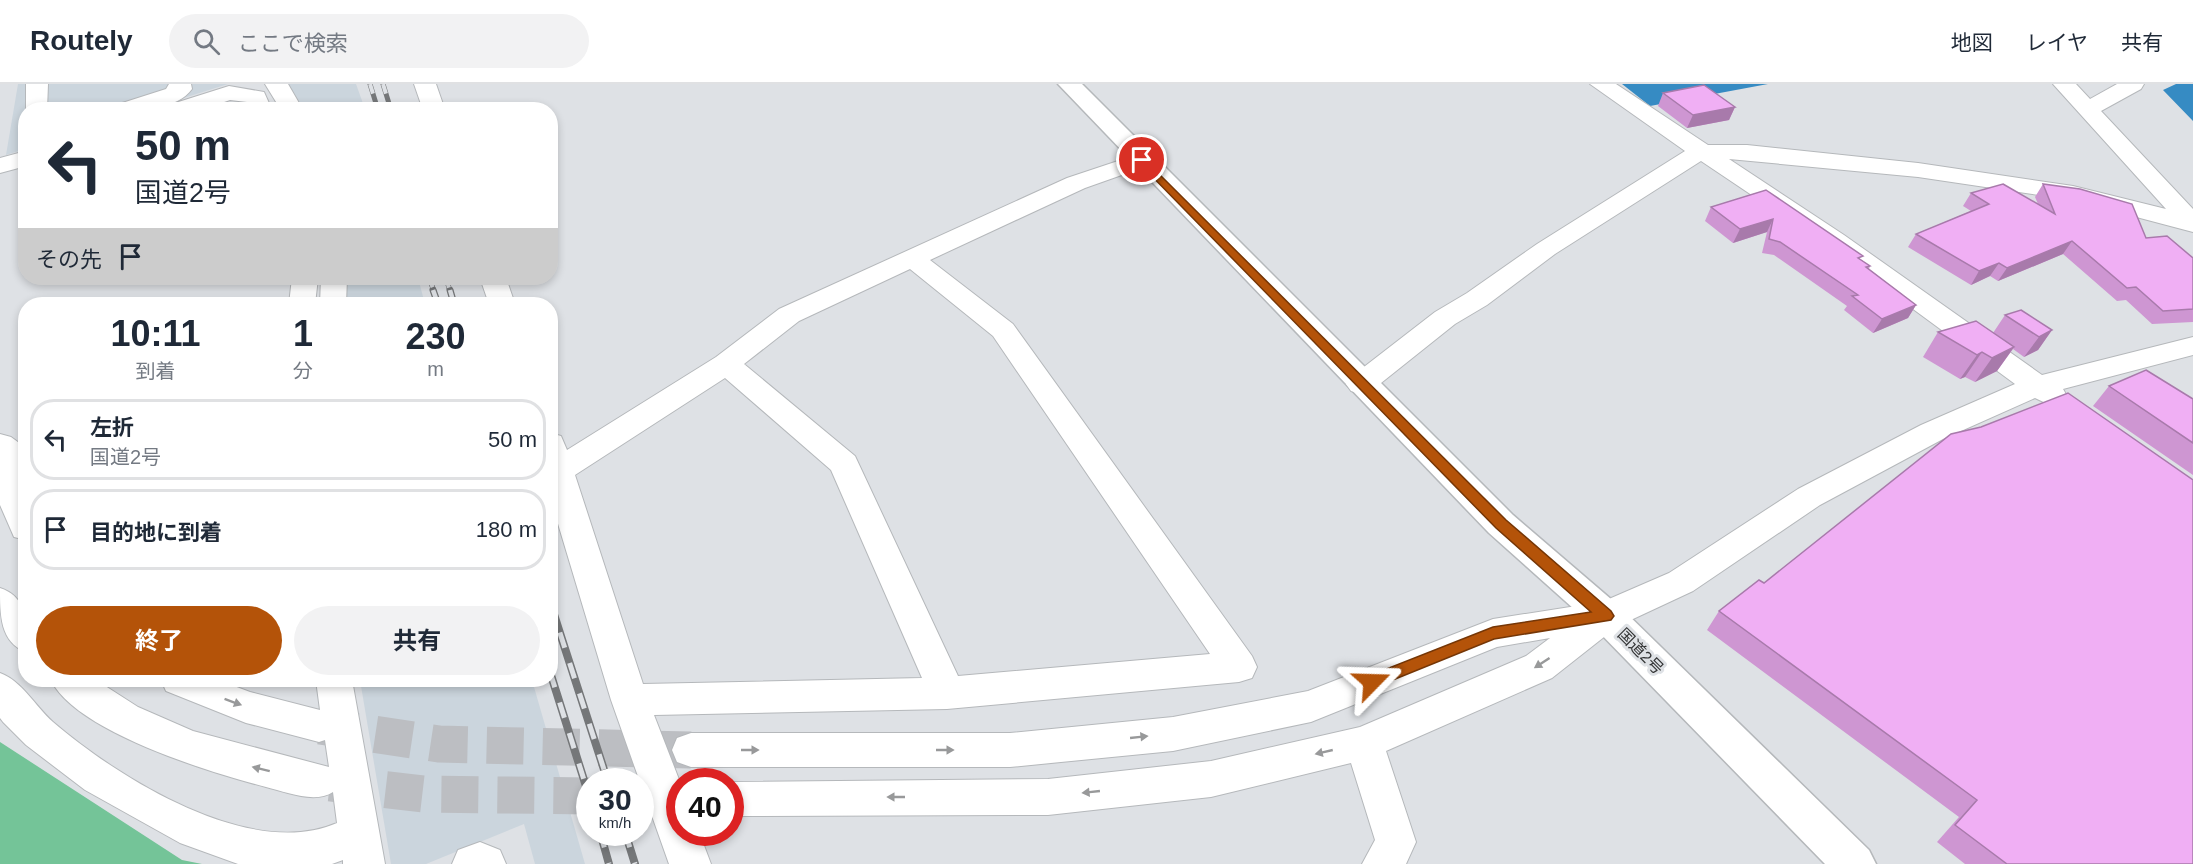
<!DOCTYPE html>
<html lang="ja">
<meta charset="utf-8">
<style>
body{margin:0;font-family:Arial,"Noto Sans JP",sans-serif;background:#f2f2f3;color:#1f2937;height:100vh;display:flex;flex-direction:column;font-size:22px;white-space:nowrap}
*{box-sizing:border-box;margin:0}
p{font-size:20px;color:#747a83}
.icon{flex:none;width:33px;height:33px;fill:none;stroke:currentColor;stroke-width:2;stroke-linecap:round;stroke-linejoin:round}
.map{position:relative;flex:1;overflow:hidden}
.details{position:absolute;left:18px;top:213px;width:540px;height:390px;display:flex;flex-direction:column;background:#fff;border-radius:24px;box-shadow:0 3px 9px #0003}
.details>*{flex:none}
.top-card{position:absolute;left:18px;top:18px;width:540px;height:183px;border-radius:24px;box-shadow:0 3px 9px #0003;background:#fff;color:#1f2937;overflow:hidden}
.speed{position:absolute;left:576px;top:684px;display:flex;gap:12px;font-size:30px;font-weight:700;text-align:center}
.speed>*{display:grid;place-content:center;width:78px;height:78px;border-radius:50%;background:#fff;box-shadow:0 3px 9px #0003;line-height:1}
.speed small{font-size:15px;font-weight:400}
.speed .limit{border:9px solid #d22;background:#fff;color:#111}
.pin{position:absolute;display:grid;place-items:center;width:51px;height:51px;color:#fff;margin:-26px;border:3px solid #fff;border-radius:50%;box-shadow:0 2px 6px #0007}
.me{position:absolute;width:66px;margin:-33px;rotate:68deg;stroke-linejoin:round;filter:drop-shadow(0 0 4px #0008)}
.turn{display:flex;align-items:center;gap:21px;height:126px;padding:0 18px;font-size:27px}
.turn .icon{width:78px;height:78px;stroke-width:2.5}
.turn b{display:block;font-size:42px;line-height:51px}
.then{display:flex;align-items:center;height:57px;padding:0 18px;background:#0003;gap:12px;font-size:22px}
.eta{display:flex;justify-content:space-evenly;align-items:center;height:102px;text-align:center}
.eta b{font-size:36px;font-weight:700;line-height:42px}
.action{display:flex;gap:12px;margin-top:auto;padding:12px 18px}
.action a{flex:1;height:69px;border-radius:36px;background:#b45309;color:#fff;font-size:24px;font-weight:700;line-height:69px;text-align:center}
.action a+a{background:#f2f2f3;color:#1f2937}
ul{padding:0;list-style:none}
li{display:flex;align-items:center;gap:18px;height:81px;margin:0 12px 9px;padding:0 6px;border:3px solid #e0e1e3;border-radius:24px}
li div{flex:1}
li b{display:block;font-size:22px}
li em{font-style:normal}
header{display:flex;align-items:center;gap:36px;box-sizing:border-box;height:84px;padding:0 30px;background:#fff;border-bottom:2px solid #e0e1e3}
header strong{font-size:28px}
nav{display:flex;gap:33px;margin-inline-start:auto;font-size:21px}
.search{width:420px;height:54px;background:#f2f2f3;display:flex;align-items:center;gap:15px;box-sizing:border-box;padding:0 21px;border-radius:33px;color:#747a83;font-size:22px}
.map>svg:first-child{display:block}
</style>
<header>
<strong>Routely</strong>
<div class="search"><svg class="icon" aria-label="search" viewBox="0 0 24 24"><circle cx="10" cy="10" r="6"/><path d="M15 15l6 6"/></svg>ここで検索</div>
<nav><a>地図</a><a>レイヤ</a><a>共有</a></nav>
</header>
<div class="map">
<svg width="2193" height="780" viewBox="0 0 2193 780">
<rect width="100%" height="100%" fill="#dee1e5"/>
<!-- built -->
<path fill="#cbd5dd" d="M18 0H228L149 25 26 26 25 65 6 71Z
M266 0H356L365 25H281Z
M322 194H418L425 220H319Z
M360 596H532L585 780H535L524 740 426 780H391Z"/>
<!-- green -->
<path fill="#74c498" d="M0 658 182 776 202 780H0Z"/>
<!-- water -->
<path fill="#368bc3" d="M1622 0H1768L1650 22Z
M2176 0H2193V37L2163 6Z"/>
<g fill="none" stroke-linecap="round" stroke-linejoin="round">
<!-- minor-tunnel -->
<path stroke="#bcbec2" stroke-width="37" stroke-dasharray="37 19" stroke-linecap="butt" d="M320 642 439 660 691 666
M330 699 424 710 590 712
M640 713H680"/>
<!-- minor casing -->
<g stroke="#b5b8bb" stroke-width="2">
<path id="minor" d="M26 0H48L47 26 26 27Z
M169 0H191L192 5C176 27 137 26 113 26L116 21 166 5Z
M265 0H288L303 26H281Z
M414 0H436L445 26H423Z
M1590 0H1616L1708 61H1747L1918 79 2073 102 2166 125 2053 0H2076L2090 15 2117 0H2144L2141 5 2101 27 2193 125V148L2072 116 1918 93 1729 75 1844 151 2042 291 2193 253V271L2063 305 2067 312 2062 319 2052 322 2035 314 1943 355 1820 421 1693 507 1618 542 1552 594 1386 667 1416 758 1406 780H1362L1375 756 1351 679 1211 713 1048 731 730 732V698H726L1048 695 1211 677 1360 643 1526 572 1550 554 1497 563 1311 638 1173 667 1010 683H691L677 678 672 666 677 654 691 649H1010L1173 633 1308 607 1493 535 1602 518 1669 489 1798 405 1921 341 2015 300 1826 161 1701 77 1555 170 1487 221 1455 240 1371 307 1361 310 1351 307 1346 300 1351 293 1435 228 1467 209 1537 160 1685 67Z
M229 2 264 8 272 26H250L247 18 230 16 201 26H166L169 21Z
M26 67V82L0 89V74Z
M1142 69 1150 71 1154 76 1150 81 1085 104 930 176 1013 240 1252 572 1257 583 1252 594 1239 598 947 625 654 631 680 698V748H699L711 780H669L611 616 550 413V349L561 352 567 366 716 273 779 225 1067 94ZM910 185 993 252 1210 570 958 592 855 372 744 280 799 237ZM725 294 831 386 922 594 643 600 575 391Z
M292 194H318L315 220H289Z
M321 194H347L346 220H320Z
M480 194H506L515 220H489Z
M0 350 11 353 26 364V392L19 390 26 405V456L14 453 0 421Z
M0 504C30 514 26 542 26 568 0 558 0 531 0 504Z
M0 589C22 597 35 622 53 638 117 693 250 777 337 739L333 708C315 720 286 708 266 703 212 689 76 648 51 596H96L138 623 193 647 329 683 325 656 319 658 246 639 166 607 161 596H218L250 608 320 626 316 596H352L385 780H343V776L332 780H238L180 759 85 706 26 661 3 638 0 634Z
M480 758 500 766 506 780H452L458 766Z"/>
</g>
<!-- highway casing -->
<g stroke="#b5b8bb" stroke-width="3">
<path id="highway" d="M1058 0H1082L1513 431 1619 522 1869 766 1876 780H1825L1593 542 1489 449Z"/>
</g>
<!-- minor -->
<use href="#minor" fill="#fff" fill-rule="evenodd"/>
<!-- highway -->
<use href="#highway" fill="#fff" fill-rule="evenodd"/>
<!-- rail-far2 casing -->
<g stroke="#757779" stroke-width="5">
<path id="rail-far2" d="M370 0 378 26
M383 0 391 26
M429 194 434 207
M446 194 450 207"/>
</g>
<!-- rail-far1 casing -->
<g stroke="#757779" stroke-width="7">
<path id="rail-far1" d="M433 206 438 220
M450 206 454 220"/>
</g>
<!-- rail casing -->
<g stroke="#757779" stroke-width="8">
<path id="rail" d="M550 518 608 698
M550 588 590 715
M600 748 609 780
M625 748 635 780"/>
</g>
<!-- rail-far2 -->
<use href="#rail-far2" stroke="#dee1e5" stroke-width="4" stroke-dasharray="10" stroke-linecap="butt"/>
<!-- rail-far1 -->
<use href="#rail-far1" stroke="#dee1e5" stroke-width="4.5" stroke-dasharray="13" stroke-linecap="butt"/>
<!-- rail -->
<use href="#rail" stroke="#dee1e5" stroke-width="5" stroke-dasharray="16" stroke-linecap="butt"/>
</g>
<!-- wall -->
<path fill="#ce96d2" d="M1663 9 1735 23 1729 36 1687 44 1658 22Z
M2043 100 2146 154 2193 174V238L2152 240 2126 216 2117 217 2063 170 1998 197 1990 192 1971 201 1908 163 1916 150 1971 127 1963 122 1971 109 2038 120 2035 113Z
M1766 106 1870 182 1869 185 1916 221 1908 234 1873 249 1844 226 1847 222 1774 171 1762 169 1767 148 1733 159 1705 137 1711 123Z
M2005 231 2052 246 2038 266 2024 273 2013 265 1997 287 1975 298 1965 293 1960 295 1923 273 1938 248 1993 249Z
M2109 302 2193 315V391L2093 322Z
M1719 527 2193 780H1965L1937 758 1959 733 1707 546Z"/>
<!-- shaded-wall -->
<path fill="#a87aab" d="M1735 23 1729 36 1687 44 1693 31Z
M1773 135 1767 148 1733 159 1740 145Z
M2072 157 2063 170 1998 197 2007 184Z
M1999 179 1990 192 1971 201 1979 187Z
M1916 221 1908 234 1873 249 1882 235Z
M2052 246 2038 266 2024 273 2039 253Z
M2014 263 1997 287 1975 298 1992 274Z
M1982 268 1965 293 1960 295 1977 271Z"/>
<!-- building -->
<path fill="#f0aff4" stroke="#a87aab" stroke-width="1.5" d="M1704 1 1735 23 1693 31 1663 9Z
M2003 100 2055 130 2043 100 2080 105 2132 120 2146 154 2167 152 2193 174V225L2163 227 2136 203 2127 204 2072 157 2007 184 1999 179 1979 187 1916 150 1989 120 1971 109Z
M1766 106 1863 172 1858 174 1870 182 1866 183 1916 221 1882 235 1852 212 1858 211 1780 158 1769 155 1773 135 1740 145 1711 123Z
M2021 226 2052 246 2039 253 2005 231Z
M1976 237 2014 263 1992 274 1982 268 1977 271 1938 248Z
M2146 286 2193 315V359L2109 302Z
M2068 309 2193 396V780H2007L1955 741 1977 716 1719 527 1759 496 1764 499 1951 350 1981 343Z"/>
<!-- one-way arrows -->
<defs><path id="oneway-solid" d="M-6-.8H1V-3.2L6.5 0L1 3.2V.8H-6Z" transform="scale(1.5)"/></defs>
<g fill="#98999a">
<use href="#oneway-solid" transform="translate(1542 579) rotate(147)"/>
<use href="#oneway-solid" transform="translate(233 618) rotate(20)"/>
<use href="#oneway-solid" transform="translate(1139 653) rotate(-6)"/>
<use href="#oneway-solid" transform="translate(750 666)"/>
<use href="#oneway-solid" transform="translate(945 666)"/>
<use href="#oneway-solid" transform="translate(1324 668) rotate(167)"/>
<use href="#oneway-solid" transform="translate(261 685) rotate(-166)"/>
<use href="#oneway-solid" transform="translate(1091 708) rotate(174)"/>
<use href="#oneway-solid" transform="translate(896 713) rotate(180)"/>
</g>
<!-- route -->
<path fill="#b45309" stroke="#753606" stroke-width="1.5" d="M1142 73 1506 436 1611 527 1614 532 1611 536 1494 555 1378 602H1366L1364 598 1366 593 1493 543 1591 528 1496 444 1138 78V74Z"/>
<g text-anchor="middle" stroke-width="6" stroke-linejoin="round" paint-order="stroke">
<!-- street labels -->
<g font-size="16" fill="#323334" stroke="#dee1e5">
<text transform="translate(1641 567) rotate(45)" y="6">国道2号</text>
</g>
</g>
</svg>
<div class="speed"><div>30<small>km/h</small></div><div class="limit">40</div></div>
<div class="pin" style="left:1142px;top:76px;background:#d93025"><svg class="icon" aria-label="arrive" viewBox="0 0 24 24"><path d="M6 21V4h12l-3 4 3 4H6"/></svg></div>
<svg class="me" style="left:1372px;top:598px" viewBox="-20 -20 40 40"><path d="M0-17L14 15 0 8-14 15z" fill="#b45309" stroke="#fff" stroke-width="4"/></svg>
<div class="top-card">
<div class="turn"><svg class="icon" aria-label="left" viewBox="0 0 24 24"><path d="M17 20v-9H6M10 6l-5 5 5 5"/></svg><div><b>50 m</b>国道2号</div></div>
<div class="then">その先<svg class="icon" aria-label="arrive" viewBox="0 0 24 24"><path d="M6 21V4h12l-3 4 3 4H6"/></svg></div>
</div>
<section class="details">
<div class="eta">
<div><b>10:11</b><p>到着</p></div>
<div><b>1</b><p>分</p></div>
<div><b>230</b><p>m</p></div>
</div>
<ul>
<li><svg class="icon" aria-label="left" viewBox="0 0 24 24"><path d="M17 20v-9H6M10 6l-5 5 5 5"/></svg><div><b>左折</b><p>国道2号</p></div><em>50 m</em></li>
<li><svg class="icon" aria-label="arrive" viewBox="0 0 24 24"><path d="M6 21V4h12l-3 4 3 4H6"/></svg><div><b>目的地に到着</b></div><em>180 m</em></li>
</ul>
<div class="action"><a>終了</a><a>共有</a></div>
</section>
</div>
